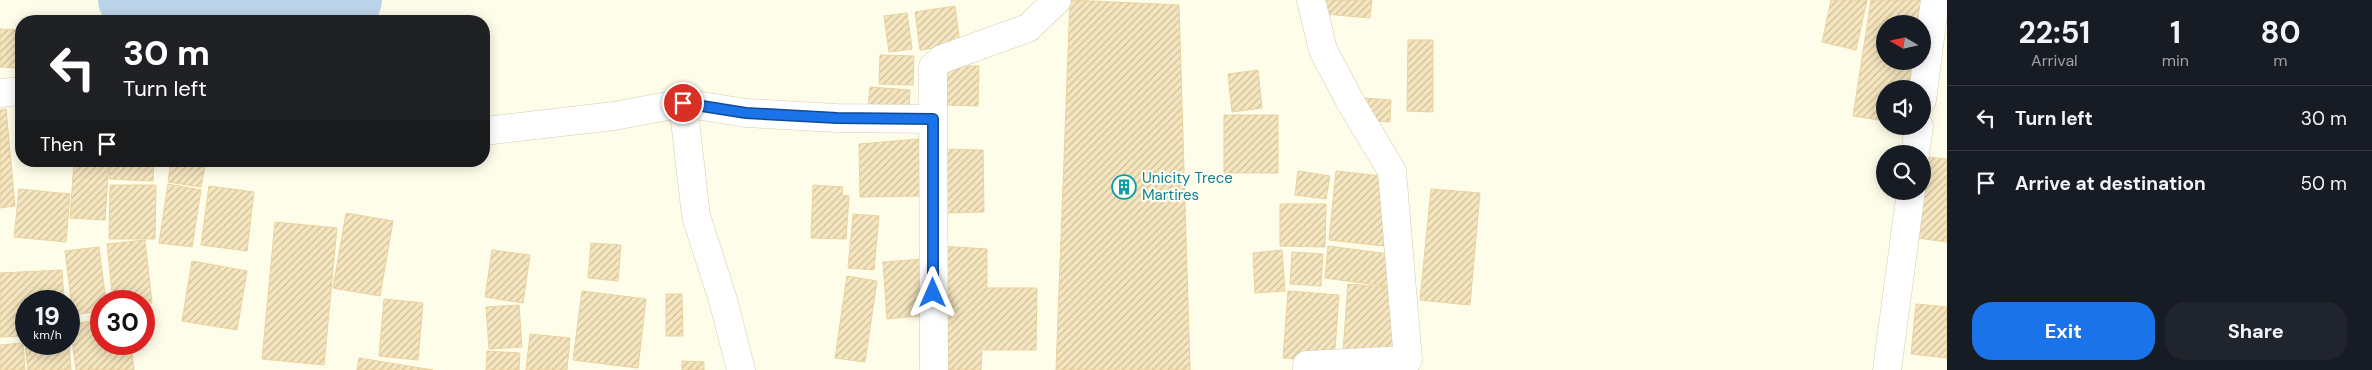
<!DOCTYPE html>
<style>
body{margin:0;font-family:"DM Sans",sans-serif;background:#20242c;color:#f1f3f6;height:100vh;display:flex;flex-direction:column;font-size:19px;white-space:nowrap}
*{box-sizing:border-box;margin:0}
p{font-size:16px;color:#9ea1a6}
.icon{flex:none;width:28px;height:28px;fill:none;stroke:currentColor;stroke-width:2;stroke-linecap:round;stroke-linejoin:round}
.map{position:relative;flex:1;overflow:hidden}
.sheet{display:flex;flex-direction:column;background:#171b24;width:425px}
.sheet>*{flex:none}
.guide{position:absolute;left:15px;top:15px;width:475px;height:152px;border-radius:20px;box-shadow:0 2px 12px #0003;background:#202124;color:#fff;overflow:hidden}
.needle{width:32px;rotate:279deg}
.buttons{position:absolute;left:1876px;top:15px;display:grid;gap:10px}
.buttons a{display:grid;place-items:center;width:55px;height:55px;border-radius:50%;background:#171b24;box-shadow:0 2px 12px #0003;font-size:25px}
.speed{position:absolute;left:15px;top:290px;display:flex;gap:10px;font-size:25px;font-weight:700;text-align:center}
.speed>*{display:grid;place-content:center;width:65px;height:65px;border-radius:50%;background:#171b24;box-shadow:0 2px 12px #0003;line-height:1}
.speed small{font-size:12px;font-weight:400}
.speed .limit{border:8px solid #d22;background:#fff;color:#111}
.pin{position:absolute;display:grid;place-items:center;width:42px;height:42px;color:#fff;margin:-21px;border:2px solid #fff;border-radius:50%;box-shadow:0 1px 5px #0007}
.me{position:absolute;width:55px;margin:-28px;rotate:0deg;stroke-linejoin:round;filter:drop-shadow(0 0 4px #0008)}
.turn{display:flex;align-items:center;gap:18px;height:105px;padding:0 25px;font-size:22px}
.turn .icon{width:65px;height:65px;stroke-width:2.5}
.turn b{display:block;font-size:35px;line-height:42px}
.then{display:flex;align-items:center;height:48px;padding:0 25px;background:#0003;gap:10px;font-size:19px}
.eta{display:flex;justify-content:space-evenly;align-items:center;height:85px;text-align:center}
.eta b{font-size:30px;font-weight:700;line-height:35px}
.action{display:flex;gap:10px;margin-top:auto;padding:10px 25px}
.action a{flex:1;height:58px;border-radius:20px;background:#1a73e8;color:#fff;font-size:20px;font-weight:700;line-height:58px;text-align:center}
.action a+a{background:#20242c;color:#f1f3f6}
ul{padding:0;list-style:none}
li{display:flex;align-items:center;gap:15px;height:65px;padding:0 25px;border-top:1px solid #363941}
li div{flex:1}
li b{display:block;font-size:19px}
li em{font-style:normal}
main{display:flex;flex:1;min-height:0}
.map>svg:first-child{display:block}
</style>
<main>
<div class="map">
<svg width="1947" height="370" viewBox="0 0 1947 370">
<defs>
<pattern id="building-hatch" width="6" height="6" patternUnits="userSpaceOnUse" patternTransform="scale(1.25)"><rect width="6" height="6" fill="#f6e6bf"/><path d="M-1 1l2-2M0 6l6-6M5 7l2-2" fill="none" stroke="#ccbe9d"/></pattern>
</defs>
<rect width="100%" height="100%" fill="#fefdea"/>
<g fill="none" stroke-linecap="round" stroke-linejoin="round">
<!-- river -->
<path stroke="#bcd4ea" stroke-width="62" d="M129 0 137 4 299 10 351 0"/>
</g>
<!-- building -->
<path fill="url(#building-hatch)" stroke="#ead39e" d="M1070 0 1179 5 1190 370H1056Z
M1326 0H1372L1370 18 1325 14Z
M1831 0H1867L1856 50 1822 42Z
M1871 0H1923L1919 24H1885V61H1913L1909 89H1885V121L1853 116Z
M955 6 960 44 920 50 915 12Z
M907 13 912 49 889 52 884 16Z
M0 29 21 30V68L0 67Z
M1408 40H1433V112L1407 111Z
M880 55 914 56 913 85 879 84Z
M943 66H979L978 106 943 105Z
M1258 70 1262 108 1232 112 1228 74Z
M870 87 910 90 909 111 868 108Z
M1365 98 1391 100 1390 122 1364 120Z
M6 109 15 206 0 208V110Z
M1224 115H1278V173H1224Z
M919 139 921 196 860 197 859 144Z
M938 149 983 150 984 212 943 213Z
M1927 157 1947 159V242L1917 238Z
M74 161H109L105 220 70 218Z
M110 161H154L153 181 109 179Z
M171 161H206L201 187 168 182Z
M1298 171 1330 176 1326 199 1295 195Z
M1336 171 1391 177 1384 246 1329 240Z
M168 184 201 190 192 247 159 243Z
M110 185H156L155 239H109Z
M813 185 843 187 842 195 849 196 846 239 811 238Z
M209 186 254 192 247 251 201 245Z
M19 189 70 194 66 242 14 237Z
M1431 189 1480 193 1470 305 1420 300Z
M1280 204H1326L1325 247 1280 246Z
M346 213 393 221 380 296 333 288Z
M853 214 879 216 874 270 848 268Z
M275 222 337 228 324 365 262 359Z
M145 240 152 303 113 301 107 244Z
M591 243 621 245 618 281 588 278Z
M940 246 987 249V288H1037L1036 350H982L981 370H939Z
M1328 246 1396 255 1392 287 1325 278Z
M99 247 106 301H101V311L73 315 65 251Z
M492 250 530 255 523 303 485 297Z
M1282 250 1285 291 1255 293 1253 253Z
M1292 252 1323 254 1321 286 1290 284Z
M923 259 928 315 887 319 883 262Z
M192 261 247 271 237 330 182 321Z
M62 270 64 301H26V336L0 337V273Z
M847 276 877 281 865 362 835 358Z
M1348 284 1399 288 1394 356 1343 352Z
M582 291 646 299 638 368 573 360Z
M1288 291 1339 295 1334 362 1283 358Z
M666 294H682L683 336H666Z
M384 299 423 303 418 360 379 356Z
M1916 304 1947 307V358L1911 354Z
M519 305 522 347 489 349 486 307Z
M101 320V344H131L134 370H76L70 324Z
M530 334 570 338 567 370H526Z
M23 343 25 370H0V345Z
M25 344H69L71 370H28Z
M487 351 520 353 519 370H486Z
M359 358 433 370H357Z
M682 361 704 362V370H682Z"/>
<g fill="none" stroke-linecap="round" stroke-linejoin="round">
<!-- minor casing -->
<g stroke="#d4ccb0" stroke-width="29">
<path id="minor" d="M0 93 21 91
M1922 100 1935 0
M683 103 746 113 837 118 933 119
M484 131 614 116 683 103 696 216 723 300 741 370
M1915 154 1919 126
M934 370 933 67 942 59 1028 28 1057 0
M1307 370V365L1408 360 1392 171 1351 103 1323 50 1311 0
M1887 370 1911 191"/>
</g>
<!-- minor -->
<use href="#minor" stroke="#fff" stroke-width="28"/>
</g>
<g fill="none" stroke-linecap="round" stroke-linejoin="round">
<!-- route casing -->
<g stroke="#114b97" stroke-width="12">
<path id="route" d="M683 103 746 113 837 118 933 119V293"/>
</g>
<!-- route -->
<use href="#route" stroke="#1a73e8" stroke-width="9"/>
</g>
<!-- icons -->
<defs>
<g id="building-ring" transform="scale(1.25)"><circle r="9.5" fill="#fffef2" stroke="#0f9aa8" stroke-width="1.5"/><path d="M-4-6H4V6H1V3H-1V6H-4ZM-2.5-4.3h1.7v1.8h-1.7ZM.8-4.3h1.7v1.8H.8ZM-2.5-1h1.7V.8h-1.7ZM.8-1h1.7V.8H.8Z" fill="#0f9aa8"/></g>
</defs>
<g fill-rule="evenodd">
<use href="#building-ring" x="1124" y="187"/>
</g>
<g text-anchor="middle" stroke-width="4" stroke-linejoin="round" paint-order="stroke">
<!-- culture labels -->
<g font-size="15" fill="#0d838f" stroke="#fffef2" text-anchor="start">
<text x="1142" y="183">Unicity Trece<tspan x="1142" dy="17">Martires</tspan></text>
</g>
</g>
</svg>
<div class="buttons">
<a><svg class="needle" viewBox="-14 -14 28 28"><path d="M0-13l5 13h-10z" fill="#e53935"/><path d="M0 13l5-13h-10z" fill="#9ea1a6"/></svg></a>
<a><svg class="icon" aria-label="sound" viewBox="0 0 24 24"><path d="M4 9h4l5-4v14l-5-4H4zM17 9q2 3 0 6"/></svg></a>
<a><svg class="icon" aria-label="search" viewBox="0 0 24 24"><circle cx="10" cy="10" r="6"/><path d="M15 15l6 6"/></svg></a>
</div>
<div class="speed"><div>19<small>km/h</small></div><div class="limit">30</div></div>
<div class="pin" style="left:683px;top:103px;background:#d93025"><svg class="icon" aria-label="arrive" viewBox="0 0 24 24"><path d="M6 21V4h12l-3 4 3 4H6"/></svg></div>
<svg class="me" style="left:933px;top:293px" viewBox="-20 -20 40 40"><path d="M0-17L14 15 0 8-14 15z" fill="#1a73e8" stroke="#fff" stroke-width="4"/></svg>
<div class="guide">
<div class="turn"><svg class="icon" aria-label="left" viewBox="0 0 24 24"><path d="M17 20v-9H6M10 6l-5 5 5 5"/></svg><div><b>30 m</b>Turn left</div></div>
<div class="then">Then<svg class="icon" aria-label="arrive" viewBox="0 0 24 24"><path d="M6 21V4h12l-3 4 3 4H6"/></svg></div>
</div>
</div>
<section class="sheet">
<div class="eta">
<div><b>22:51</b><p>Arrival</p></div>
<div><b>1</b><p>min</p></div>
<div><b>80</b><p>m</p></div>
</div>
<ul>
<li><svg class="icon" aria-label="left" viewBox="0 0 24 24"><path d="M17 20v-9H6M10 6l-5 5 5 5"/></svg><div><b>Turn left</b></div><em>30 m</em></li>
<li><svg class="icon" aria-label="arrive" viewBox="0 0 24 24"><path d="M6 21V4h12l-3 4 3 4H6"/></svg><div><b>Arrive at destination</b></div><em>50 m</em></li>
</ul>
<div class="action"><a>Exit</a><a>Share</a></div>
</section>
</main>
